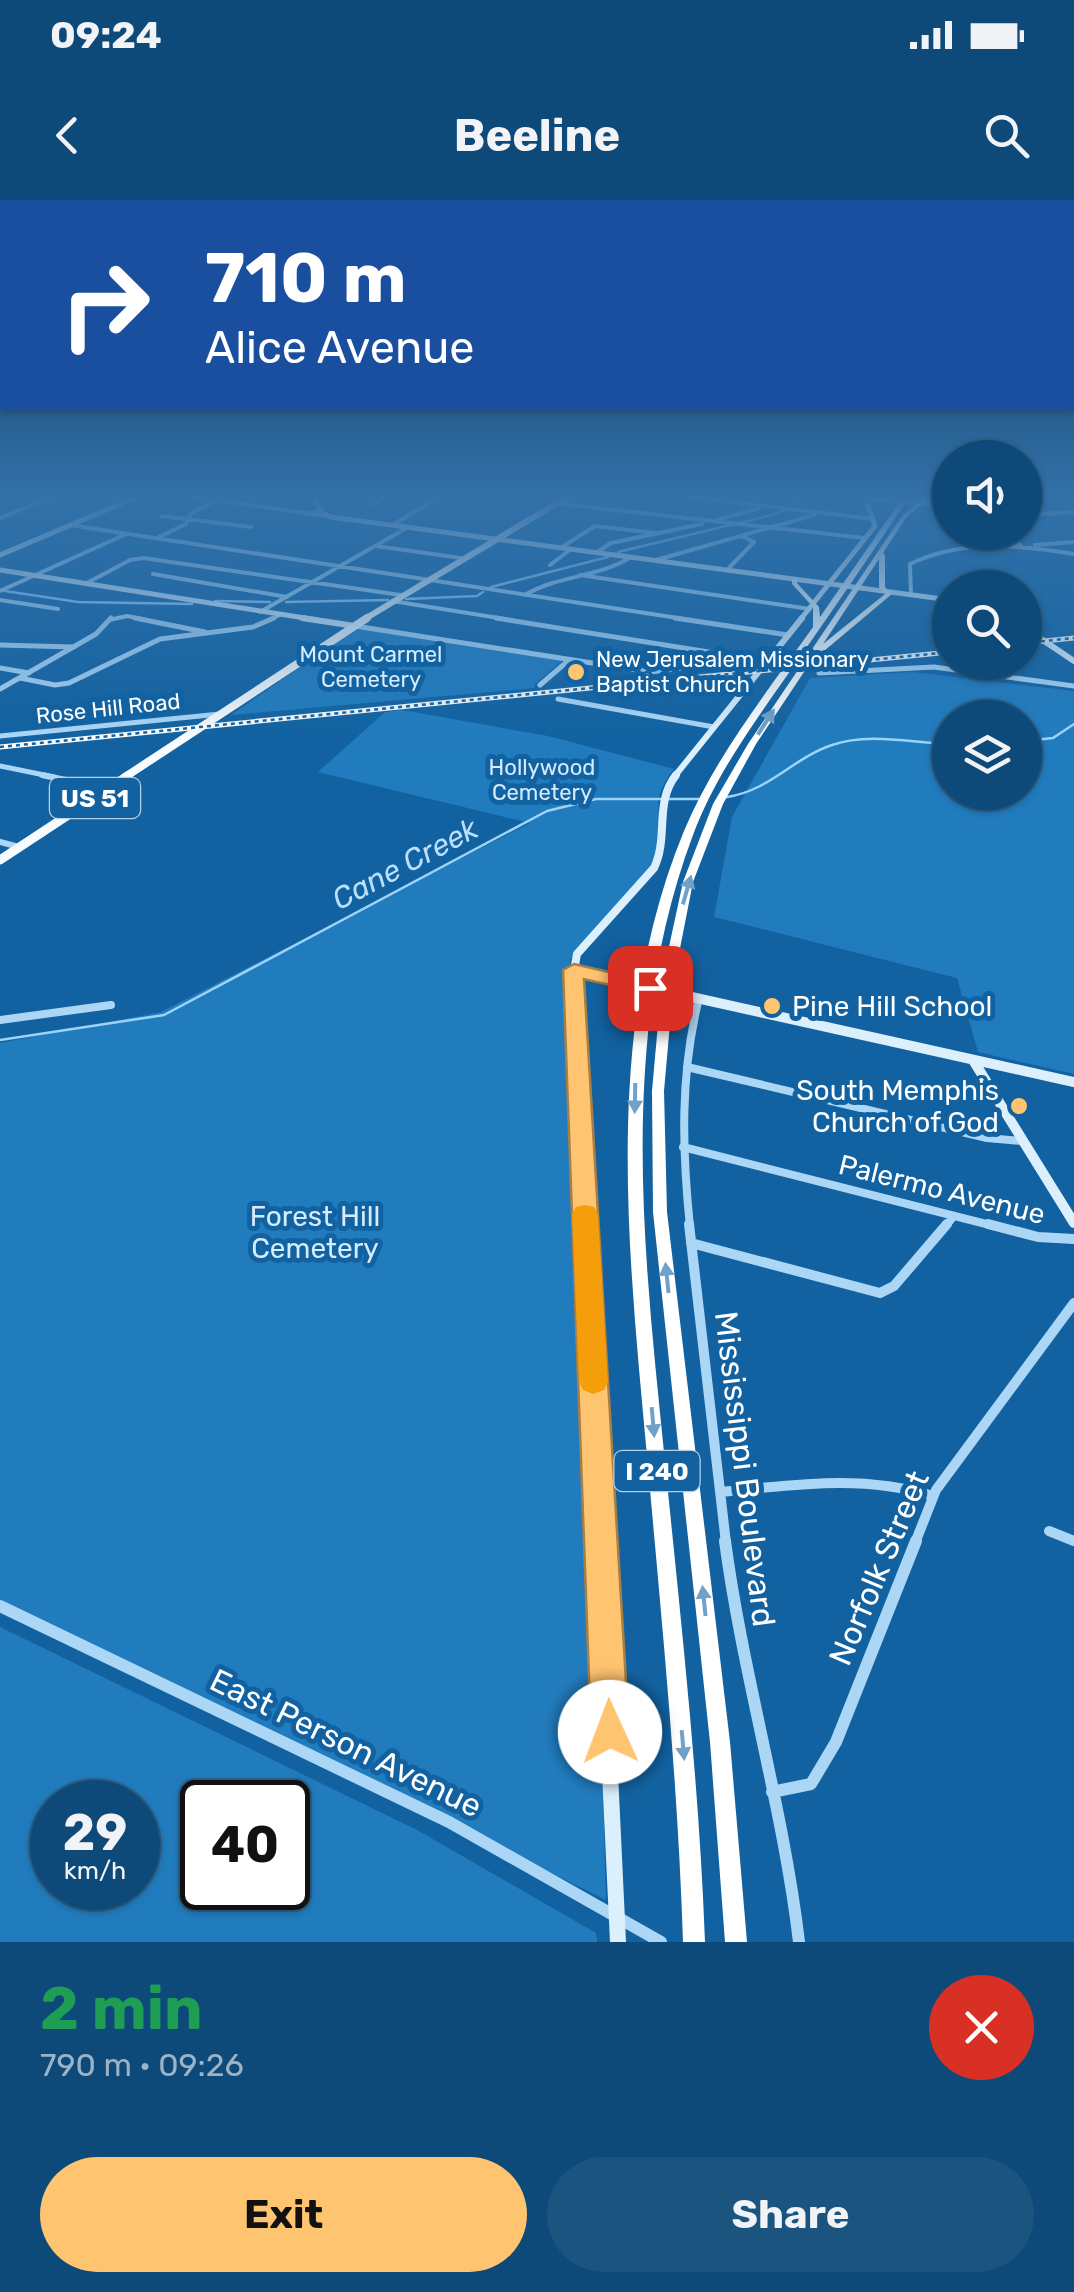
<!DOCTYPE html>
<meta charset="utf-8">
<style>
body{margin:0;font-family:Rubik,sans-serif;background:#1c5480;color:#f1f3f6;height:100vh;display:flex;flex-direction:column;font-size:38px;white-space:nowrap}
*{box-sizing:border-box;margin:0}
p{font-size:32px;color:#9bb3c6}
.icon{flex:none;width:55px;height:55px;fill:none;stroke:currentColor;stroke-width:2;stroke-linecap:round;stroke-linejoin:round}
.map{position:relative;height:1742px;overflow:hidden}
.drawer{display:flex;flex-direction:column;background:#0e4a79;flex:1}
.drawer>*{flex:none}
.hud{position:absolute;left:0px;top:0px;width:1075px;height:210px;box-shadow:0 2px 8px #0004,0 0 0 2px #2e628a;background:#1a4fa0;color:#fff;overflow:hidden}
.tools{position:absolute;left:932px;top:240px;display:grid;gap:20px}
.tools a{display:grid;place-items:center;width:110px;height:110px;border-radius:50%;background:#0e4a79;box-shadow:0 2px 8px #0004,0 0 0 2px #2e628a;font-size:50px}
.speed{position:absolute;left:30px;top:1580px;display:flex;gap:20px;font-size:50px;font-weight:700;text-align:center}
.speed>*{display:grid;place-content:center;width:130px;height:130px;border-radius:50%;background:#0e4a79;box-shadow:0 2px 8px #0004,0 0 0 2px #2e628a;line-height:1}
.speed small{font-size:25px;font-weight:400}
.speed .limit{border:5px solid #111;border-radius:15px;background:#fff;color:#111}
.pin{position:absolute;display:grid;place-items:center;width:85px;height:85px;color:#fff;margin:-42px;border-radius:20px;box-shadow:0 5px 15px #0006}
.me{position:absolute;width:110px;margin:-55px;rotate:358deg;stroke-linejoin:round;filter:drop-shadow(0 0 8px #0008)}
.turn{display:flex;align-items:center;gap:35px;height:210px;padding:0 40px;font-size:45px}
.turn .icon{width:130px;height:130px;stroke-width:2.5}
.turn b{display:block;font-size:70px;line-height:85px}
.round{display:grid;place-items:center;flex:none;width:105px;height:105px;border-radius:52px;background:#1c5480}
.summary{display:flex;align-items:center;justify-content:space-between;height:170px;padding:0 40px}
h1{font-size:60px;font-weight:700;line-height:75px;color:#1e9e55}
.action{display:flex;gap:20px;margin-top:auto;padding:20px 40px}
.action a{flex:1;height:115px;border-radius:60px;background:#ffc46f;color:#111;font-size:40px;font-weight:700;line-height:115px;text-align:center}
.action a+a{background:#1c5480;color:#f1f3f6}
.status{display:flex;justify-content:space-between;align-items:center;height:70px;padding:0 50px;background:#0e4a79;direction:ltr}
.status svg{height:28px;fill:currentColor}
header{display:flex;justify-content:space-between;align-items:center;height:130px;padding:0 40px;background:#0e4a79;font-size:45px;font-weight:700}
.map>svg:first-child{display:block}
</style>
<div class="status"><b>09:24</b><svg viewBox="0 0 49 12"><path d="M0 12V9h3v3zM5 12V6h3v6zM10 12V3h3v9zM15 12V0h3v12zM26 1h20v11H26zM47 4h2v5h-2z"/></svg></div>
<header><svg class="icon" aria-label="back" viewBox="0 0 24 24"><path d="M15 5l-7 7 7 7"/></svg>Beeline<svg class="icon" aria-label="search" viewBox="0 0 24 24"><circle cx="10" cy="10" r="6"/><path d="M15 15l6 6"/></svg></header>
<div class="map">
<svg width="1074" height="1742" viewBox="0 0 1074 1742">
<rect width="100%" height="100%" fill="#1262a1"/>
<!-- green -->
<path fill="#217cbe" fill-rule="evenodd" d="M357 428 563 460 534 485 535 488 231 515Z
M913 472 1074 491V874L978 852 957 778 714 717 732 617 810 478ZM950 518H1025V592H950Z
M402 510 548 536 674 569C645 606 667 613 659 650 654 674 589 739 570 760L599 1445 606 1700 0 1400V843L161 812 530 623 318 572 385 512Z
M0 1427 417 1630 596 1733 597 1742H0ZM138 1602V1688H52V1602ZM288 1602V1688H202V1602Z"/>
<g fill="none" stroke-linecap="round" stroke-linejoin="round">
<!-- stream -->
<path stroke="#9ed3f8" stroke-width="2.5" d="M618 352 772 315 789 308 794 298 804 294
M491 387 608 357
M5 391 78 402 192 404
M406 399 477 396 483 392
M215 401 270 402
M286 402 388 400
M1025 541 1053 538 1074 524
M727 597C769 591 793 558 832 545 869 532 912 543 950 544
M0 840 164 815 547 611 596 599H699"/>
<!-- street-far5 -->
<path stroke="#acd6f5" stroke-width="4" d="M176 294 306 313
M667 294 874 319
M1066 294 1074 300
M0 297 7 294
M866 299 950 306
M553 303 865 338
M373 304 391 294
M322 312 306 313 331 317
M1025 315 1074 312
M162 316 251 327
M0 318 59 294
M716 320 760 308
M70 325 691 420
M392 325 438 298 429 294
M1001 332 1021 346
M157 338 186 324 191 313 232 294
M1035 345 1074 342
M376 346 461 358
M562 347 595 326 656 333
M597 352 611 343 702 324
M656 360 814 315
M550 365 571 349
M727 370 754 342 744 337
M153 374 287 397
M580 375 810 409
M85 384 130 360 143 358 401 395
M0 391 124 335
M911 394 910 364C961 339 1019 345 1074 354
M525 395C558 375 598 378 631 357
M0 400 58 409
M392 401 511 420
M260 412 408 327
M109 420 127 416 147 420
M268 420 280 415"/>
<!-- street-far4 -->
<path stroke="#acd6f5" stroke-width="5" d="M135 418 205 432
M496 418 766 461
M675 418 788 435
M355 426 650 472 699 466 725 454
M0 445 74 447
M0 468 29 473
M819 473 934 467 1074 486
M20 478 55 485 69 483 160 439 253 427 274 418
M540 485 569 460
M0 489 96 434 111 418
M558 499 714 527
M0 536 220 514
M0 566 54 577"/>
<!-- street-far3 -->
<path stroke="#acd6f5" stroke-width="6" d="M42 575 108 589
M0 642 19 647"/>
<!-- street-far2 -->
<path stroke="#acd6f5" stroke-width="8" d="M0 820 111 805
M687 867 987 938 1022 941
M683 947 998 1027
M690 1027C682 949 680 874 699 798
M945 1027 954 1016"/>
<!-- street-far1 -->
<path stroke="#acd6f5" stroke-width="10" d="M689 1024 726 1343
M988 1024 1038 1037 1074 1039
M691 1043 880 1093 894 1086 947 1024
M721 1292C793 1285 862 1274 933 1296
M1049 1331 1074 1341
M915 1343 936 1290 1074 1103"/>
<!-- street -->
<path stroke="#acd6f5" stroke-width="12" d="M725 1341C743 1476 783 1607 799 1742
M0 1406 449 1622 661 1742
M772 1592 811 1584 836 1542 916 1341"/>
<!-- secondary-far5 -->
<path stroke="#dceffd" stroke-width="5" d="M311 294 322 312 331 317 950 400
M0 355 144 294
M0 370 318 420
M800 420 875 326 864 294"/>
<!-- secondary-far4 -->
<path stroke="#dceffd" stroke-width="6" d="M302 418 355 426
M1025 428 1074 461
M674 577 802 418"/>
<!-- secondary-far3 -->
<path stroke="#dceffd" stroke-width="8" d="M573 771 595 776
M573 776 577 754 654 668C669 637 654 603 676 575"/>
<!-- secondary-far2 -->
<path stroke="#dceffd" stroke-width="10" d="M573 773 585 1027
M584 773 1074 882
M973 860 1074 1023"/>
<!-- secondary-far1 -->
<path stroke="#dceffd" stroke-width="12" d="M585 1024 600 1343"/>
<!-- secondary -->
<path stroke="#dceffd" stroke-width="16" d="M599 1341 618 1742"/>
<!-- primary-far2 -->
<path stroke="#f9fcff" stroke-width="6" d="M363 420 572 294"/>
<!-- primary-far1 -->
<path stroke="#f9fcff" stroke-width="8" d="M125 577 367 418"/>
<!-- primary -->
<path stroke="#f9fcff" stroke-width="9" d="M0 660 129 575"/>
<!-- highway -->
<path fill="#fff" fill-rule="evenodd" d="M905 294H911C870 356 828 417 786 477 751 527 714 578 693 635 617 837 644 1053 665 1262 681 1422 699 1581 705 1742H683C678 1583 662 1425 648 1267 629 1056 601 832 684 631 715 557 767 492 813 427V407L792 384V379L797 378V383L819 407 820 417Z
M927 294H934L906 318 883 353 885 355V387L892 394 824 451H818L756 544 723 604 693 682 674 779 664 891 667 1012 730 1542 747 1742H725L710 1542 653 1012 652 891 662 779 683 682 713 604 748 544 902 316ZM879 359V387L885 394 823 444Z"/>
<!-- rail casing -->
<g stroke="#fff" stroke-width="5">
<path id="rail" d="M1025 443 1074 438
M0 547 950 452"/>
</g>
<!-- rail -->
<use href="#rail" stroke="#1262a1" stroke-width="2.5" stroke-dasharray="4" stroke-linecap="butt"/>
</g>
<!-- one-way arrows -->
<defs><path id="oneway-solid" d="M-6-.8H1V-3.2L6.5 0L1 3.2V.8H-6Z" transform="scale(2.5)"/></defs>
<g fill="#71a1c7">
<use href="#oneway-solid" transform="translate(766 522) rotate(-57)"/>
<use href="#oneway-solid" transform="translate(687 690) rotate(-74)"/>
<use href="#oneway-solid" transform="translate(635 898) rotate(91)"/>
<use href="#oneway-solid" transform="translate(667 1078) rotate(-96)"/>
<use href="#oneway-solid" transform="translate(653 1222) rotate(85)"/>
<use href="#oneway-solid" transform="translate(704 1401) rotate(-96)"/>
<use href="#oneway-solid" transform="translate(683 1545) rotate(85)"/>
</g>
<!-- sky -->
<linearGradient id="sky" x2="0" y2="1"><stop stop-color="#0a3659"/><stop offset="0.55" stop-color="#3371a8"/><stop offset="1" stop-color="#3371a8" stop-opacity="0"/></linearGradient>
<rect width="1074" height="538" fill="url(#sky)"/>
<!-- route -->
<path fill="#ffc46f" stroke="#a67f48" stroke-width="2.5" d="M574 764 657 783 660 788 650 794 584 779 629 1532 623 1545 610 1550 597 1545 591 1532 563 770Z"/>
<!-- slow -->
<path fill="#f59e0b" d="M585 1005 594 1007 598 1014 608 1182 604 1190 593 1194 583 1190 579 1182 572 1014 576 1007Z"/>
<!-- markers -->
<g fill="#ffc46f" stroke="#1262a1" stroke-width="4">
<circle cx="576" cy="472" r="10"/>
<circle cx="772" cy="806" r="10"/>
<circle cx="1019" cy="906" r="10"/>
</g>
<g text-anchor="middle" stroke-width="10" stroke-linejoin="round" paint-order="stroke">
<!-- far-park labels -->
<g font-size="22" fill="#d5ecfe" stroke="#1262a1">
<text x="371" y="462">Mount Carmel<tspan x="371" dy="25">Cemetery</tspan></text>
<text x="542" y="575">Hollywood<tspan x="542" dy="25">Cemetery</tspan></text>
</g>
<!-- far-poi labels -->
<g font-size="22" fill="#fff" stroke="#1262a1" text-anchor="start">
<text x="596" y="467">New Jerusalem Missionary<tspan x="596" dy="25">Baptist Church</tspan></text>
</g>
<!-- far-street labels -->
<g font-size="22" fill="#fff" stroke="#1262a1">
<text transform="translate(108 508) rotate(-6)" y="8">Rose Hill Road</text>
</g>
<!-- shield labels -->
<g fill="#1262a1" stroke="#b8d0e3" stroke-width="2.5">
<rect x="50" y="578" width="90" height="40" rx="8"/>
<rect x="614.5" y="1251" width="85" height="40" rx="8"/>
</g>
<g font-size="25" font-weight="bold" fill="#fff">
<text x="95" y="607">US 51</text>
<text x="657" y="1280">I 240</text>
</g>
<!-- poi labels -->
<g font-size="28" fill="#fff" stroke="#1262a1" text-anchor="start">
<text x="792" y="816">Pine Hill School</text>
<text x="999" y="900" text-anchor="end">South Memphis<tspan x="999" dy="32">Church of God</tspan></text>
</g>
<!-- street labels -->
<g font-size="28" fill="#fff" stroke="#1262a1">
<text transform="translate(942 989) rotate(14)" y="10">Palermo Avenue</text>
</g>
<!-- park labels -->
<g font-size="28" fill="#d5ecfe" stroke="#1262a1">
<text x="315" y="1026">Forest Hill<tspan x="315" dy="32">Cemetery</tspan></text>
</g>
<!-- water labels -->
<g font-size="30" font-style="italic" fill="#b9dffb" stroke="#1262a1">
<text transform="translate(405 664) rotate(-28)" y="10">Cane Creek</text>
</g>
<!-- near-street labels -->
<g font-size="32" fill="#fff" stroke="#1262a1">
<text transform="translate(745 1269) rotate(83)" y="11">Mississippi Boulevard</text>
<text transform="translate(879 1368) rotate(-67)" y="11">Norfolk Street</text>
<text transform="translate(346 1543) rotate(26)" y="11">East Person Avenue</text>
</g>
</g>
</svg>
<div class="tools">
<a><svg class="icon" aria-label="sound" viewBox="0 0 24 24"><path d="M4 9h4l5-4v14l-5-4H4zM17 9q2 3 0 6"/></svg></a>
<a><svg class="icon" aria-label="search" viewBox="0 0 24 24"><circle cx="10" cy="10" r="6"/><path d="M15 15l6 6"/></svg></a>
<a><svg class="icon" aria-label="layers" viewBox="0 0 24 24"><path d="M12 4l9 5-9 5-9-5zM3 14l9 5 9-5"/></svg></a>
</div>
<div class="speed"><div>29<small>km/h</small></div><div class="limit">40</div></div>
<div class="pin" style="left:650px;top:788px;background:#d93025"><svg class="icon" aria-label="arrive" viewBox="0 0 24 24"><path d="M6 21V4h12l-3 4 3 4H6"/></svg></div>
<svg class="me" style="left:610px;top:1532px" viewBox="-20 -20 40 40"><circle r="19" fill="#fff"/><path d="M0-13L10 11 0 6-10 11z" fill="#ffc46f"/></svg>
<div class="hud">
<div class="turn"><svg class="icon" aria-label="right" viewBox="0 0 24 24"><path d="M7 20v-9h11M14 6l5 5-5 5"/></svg><div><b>710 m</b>Alice Avenue</div></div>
</div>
</div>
<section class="drawer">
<div class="summary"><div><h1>2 min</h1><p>790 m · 09:26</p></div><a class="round" style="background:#d93025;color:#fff"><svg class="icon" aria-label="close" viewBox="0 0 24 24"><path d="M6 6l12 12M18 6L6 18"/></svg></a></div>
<div class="action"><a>Exit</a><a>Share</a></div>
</section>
